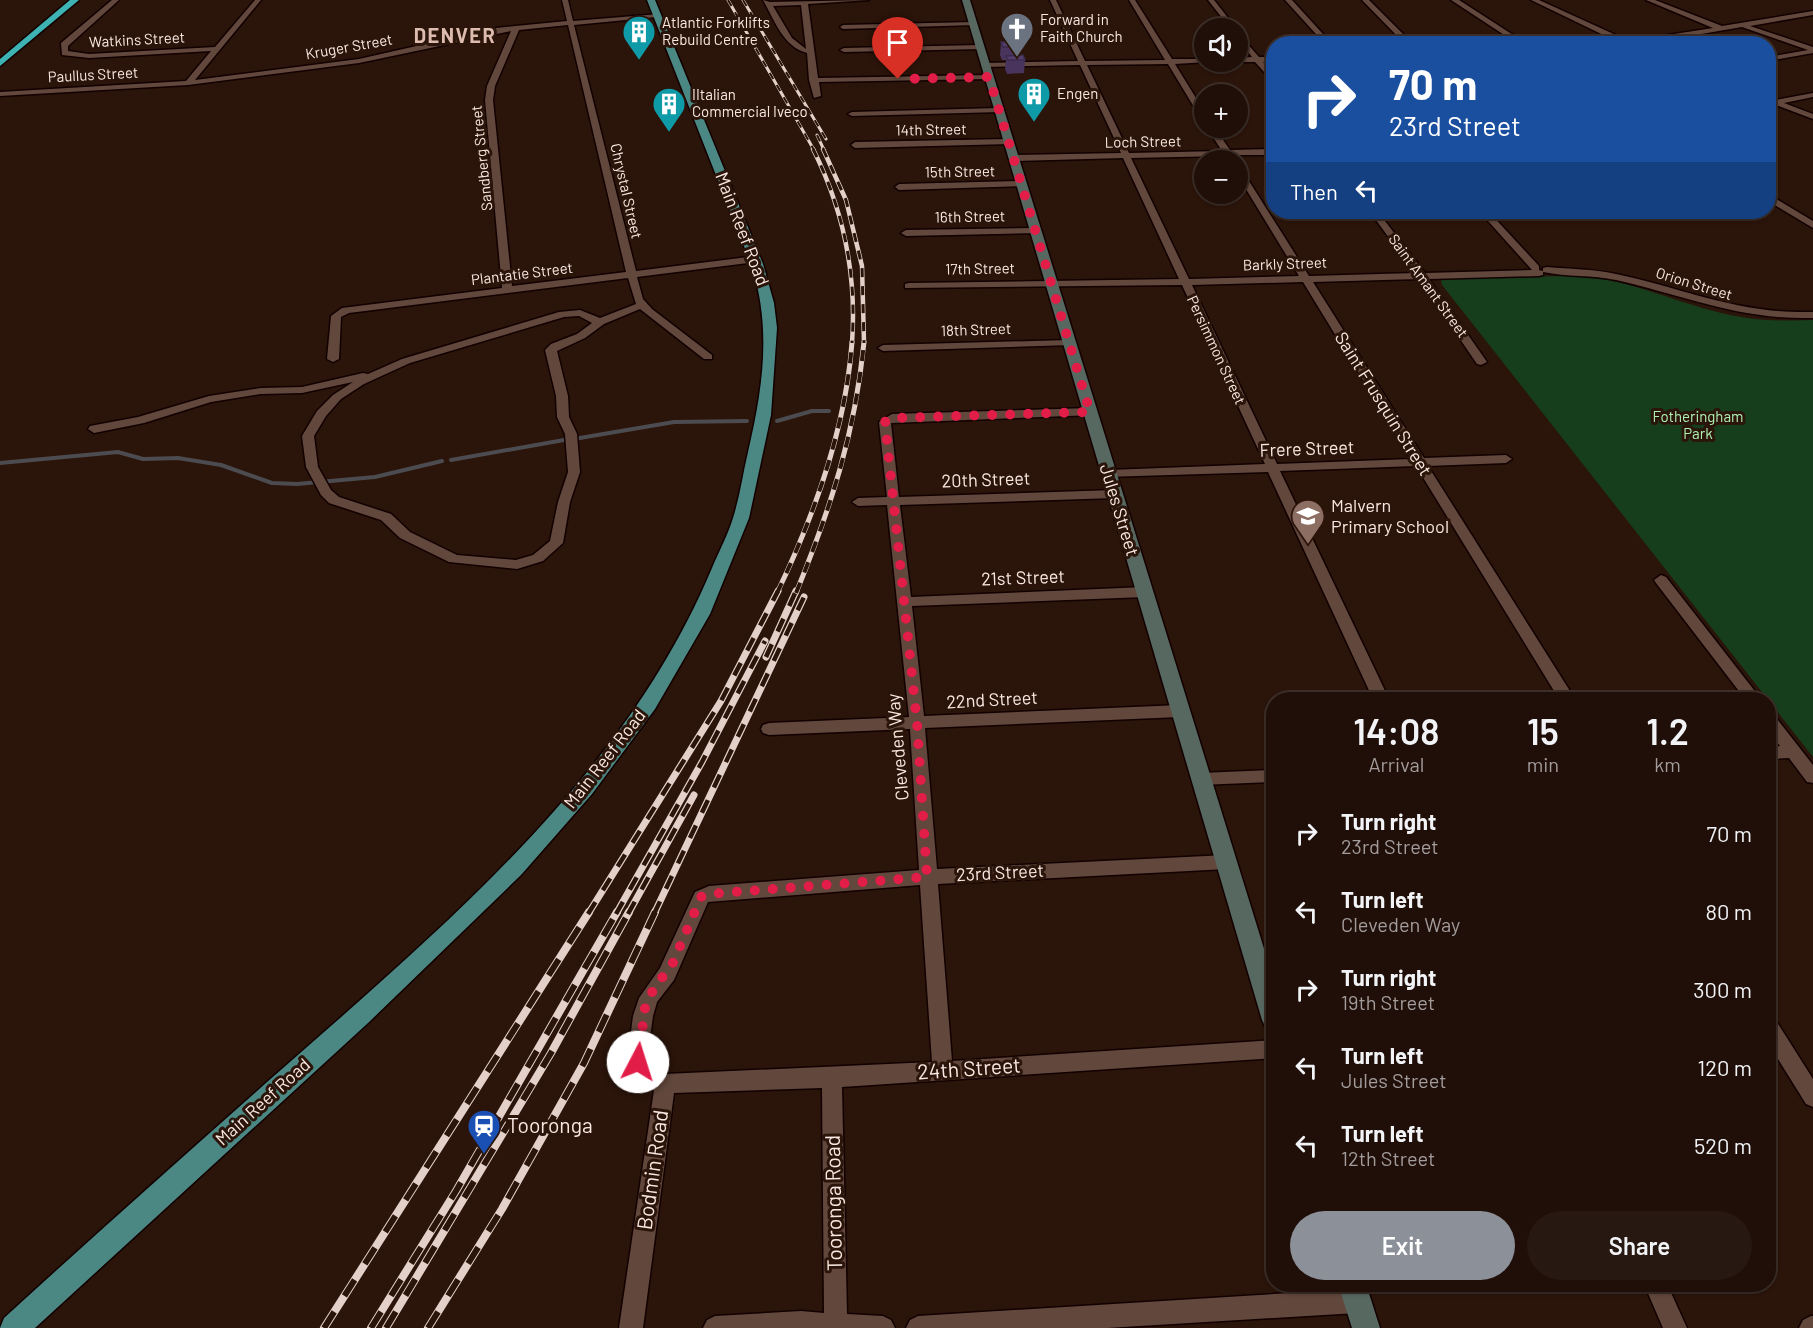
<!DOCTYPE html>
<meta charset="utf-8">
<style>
body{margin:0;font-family:Barlow,sans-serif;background:#281812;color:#f1f3f6;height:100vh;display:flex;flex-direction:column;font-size:22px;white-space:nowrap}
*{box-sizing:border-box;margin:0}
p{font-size:20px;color:#a29c9c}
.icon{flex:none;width:33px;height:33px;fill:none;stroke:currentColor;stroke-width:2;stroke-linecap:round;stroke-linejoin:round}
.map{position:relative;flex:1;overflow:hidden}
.details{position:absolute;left:1266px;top:692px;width:510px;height:600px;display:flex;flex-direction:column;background:#200f08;border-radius:24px;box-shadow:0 2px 4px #0004,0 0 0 2px #3d2f29}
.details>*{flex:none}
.hud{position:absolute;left:1266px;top:36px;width:510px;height:183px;border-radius:24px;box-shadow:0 2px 4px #0004,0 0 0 2px #3d2f29;background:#1a4fa0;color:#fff;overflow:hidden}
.buttons{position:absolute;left:1194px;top:18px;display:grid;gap:12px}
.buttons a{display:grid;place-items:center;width:54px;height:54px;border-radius:50%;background:#200f08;box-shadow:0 2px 4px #0004,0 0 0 2px #3d2f29;font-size:30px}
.pin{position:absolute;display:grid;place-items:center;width:51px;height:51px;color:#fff;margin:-62px -26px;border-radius:50% 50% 50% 0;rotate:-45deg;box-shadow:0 0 6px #0007}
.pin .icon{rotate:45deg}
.me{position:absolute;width:66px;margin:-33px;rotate:5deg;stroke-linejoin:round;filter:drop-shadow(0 0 4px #0008)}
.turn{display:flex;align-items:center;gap:21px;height:126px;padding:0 24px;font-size:27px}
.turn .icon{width:78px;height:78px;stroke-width:2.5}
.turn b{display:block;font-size:42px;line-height:51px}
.then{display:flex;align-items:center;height:57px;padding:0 24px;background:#0003;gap:12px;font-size:22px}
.eta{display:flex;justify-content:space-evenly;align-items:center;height:102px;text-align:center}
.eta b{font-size:36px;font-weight:600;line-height:42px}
.cta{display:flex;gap:12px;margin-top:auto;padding:12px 24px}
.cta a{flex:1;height:69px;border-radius:36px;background:#8c9099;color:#fff;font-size:24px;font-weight:600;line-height:69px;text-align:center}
.cta a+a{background:#281812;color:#f1f3f6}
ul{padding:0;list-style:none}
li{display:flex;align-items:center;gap:18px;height:78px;padding:0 24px}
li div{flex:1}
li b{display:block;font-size:22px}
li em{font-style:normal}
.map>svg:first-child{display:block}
</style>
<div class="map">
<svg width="1813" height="1328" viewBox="0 0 1813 1328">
<rect width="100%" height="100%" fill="#2b140a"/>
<!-- green -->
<path fill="#163d1c" d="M1579 276C1632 280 1679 304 1730 315 1758 321 1785 321 1813 320V757L1442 285 1441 280 1466 277Z"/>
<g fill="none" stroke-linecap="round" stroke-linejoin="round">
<!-- stream -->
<path stroke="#4b4b50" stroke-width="4" d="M777 421 812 411H829
M574 439 674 422 747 421
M451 460 564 440
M0 463 118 452 143 459 178 458 221 465 272 483 297 484 375 477 442 461"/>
<!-- street casing -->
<g stroke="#120100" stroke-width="3">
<path id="street" d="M112 0H119L68 46V51L89 54 215 47 255 0H261L195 80 359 59 496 28 567 21 562 0H568L573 21 659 14 657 17 574 25 636 271 756 256 761 259 756 262 637 277 643 299 652 309 712 355V359H704L640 309 604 324 585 338 557 351 568 396 569 417 577 434 580 472 570 502 563 543 543 561 517 569 449 562 400 538 381 520 329 503 321 495 306 467 302 436 317 411 333 395 353 382 302 393 261 394 211 402 144 423 94 433 88 429 90 426 138 417 209 396 261 388 302 387 363 373 368 374 402 359 559 312 580 310 600 318 636 304 628 278 349 313 341 317 339 359 333 362 327 359 331 316 342 308 502 288 485 100 487 86 511 31 359 63 188 85 0 96V92L186 81 211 51 89 58 62 55 61 43ZM568 25 626 272 512 286 493 100 495 86 519 30ZM579 316 592 323 577 334 551 344 545 350 556 396 557 417 565 434 568 472 558 502 550 541 533 555 516 560 457 555 410 532 391 514 339 497 331 490 318 467 314 436 326 416 341 399 364 384 410 363 564 317Z
M763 0 770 2 869 0 808 4 818 78 989 75 993 77 989 79 819 82 821 96 814 98 809 80 807 53C783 47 774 19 763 0ZM801 5 806 49 792 38 773 6Z
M1050 0H1056L1085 61 1165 60 1129 0H1135L1172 59H1204L1207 62 1175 64 1204 111V119L1200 117 1168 64 1087 65 1129 153 1222 151 1207 128H1215L1230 150 1274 149V155H1233L1236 160H1228L1225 156 1131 158 1189 279 1299 276 1238 176V167L1242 170 1309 276 1415 273 1370 212H1378L1425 273 1532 270 1480 212H1489L1539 266V270L1543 271V275L1539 276 1429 279 1487 362 1481 365 1477 364 1419 279 1313 282 1424 458 1506 455 1512 459 1506 463 1428 466 1575 699H1559L1416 466 1280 471 1389 699H1373L1268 472 1105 477 1103 474 1109 470 1265 464 1182 285 905 288V284L909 283 1179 279 1123 158 1013 161 1009 158 1013 155 1121 153 1080 65 985 67 981 65 985 63 1078 61ZM1303 282 1411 459 1277 464 1192 285Z
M1208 0H1214L1236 28H1230Z
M1285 0H1292L1332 44H1325Z
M1362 0H1369L1413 44H1405Z
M1451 0H1459L1527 44H1518Z
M1531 0H1539L1629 41 1713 28 1646 0H1655L1722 26 1813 11V15L1750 26 1813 47V53L1768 61V57L1808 50 1742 27 1643 44H1622Z
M974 22 976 25 843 29 840 27 843 25Z
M1238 33 1259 57H1274V61L1263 62 1274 75V83L1255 62H1235L1238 58 1252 57 1238 39Z
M980 45 983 49 844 52 840 50 844 48Z
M1813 93V97L1784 103 1813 114V119L1768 102V97L1776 100Z
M998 108 1002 110 1001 112 852 116 848 114 852 112Z
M1008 139 1012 142 1011 144 855 148 851 145 855 142Z
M1021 181 1025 184 1024 186 899 190 895 187 899 184Z
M1768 194 1813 221V228L1768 201Z
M1035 228 1038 229V233L906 236 901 233 906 230Z
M1547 267C1570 269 1593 269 1616 274 1687 289 1737 314 1813 312V318C1739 320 1686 296 1616 280 1592 275 1567 277 1543 272V268Z
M1069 340 1074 343 1073 345 883 351 878 348 883 345Z
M1090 408 1094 409V415L891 423 899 497 1115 490 1121 494 1115 498 900 505 911 597 1145 587 1152 592 1145 597 912 606 924 716 1180 705 1186 707 1188 711 1186 715 1180 717 925 728 937 869 1227 855 1233 857 1236 862 1233 867 1227 869 938 884 952 1061 1274 1040V1058L842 1087 847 1314 883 1316 891 1320 895 1328H703L707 1320 715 1316 801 1311 824 1313 822 1088 674 1093 643 1328H619L654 1090 644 1086 627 1063 633 1016 639 998 660 968 695 892 709 886 919 870 910 729 769 735 763 733 761 729 763 725 769 723 909 717 887 505 858 506 852 502 858 498 887 497 879 422 892 414ZM920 885 932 1062 665 1074 658 1072 647 1060 653 1016 657 1002 674 980 708 902Z
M1661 575 1666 577 1761 699H1745L1656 583 1654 580Z
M1768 713 1774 715 1813 765V783L1807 782 1789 758 1768 759V747L1780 746 1768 731Z
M1274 770V782L1200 785 1194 784 1192 779 1194 774 1200 773Z
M1768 1016 1775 1019 1813 1079V1107L1806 1104 1768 1043Z
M1644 1284H1667L1687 1328H1663Z
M1357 1289 1365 1293 1369 1301 1365 1309 1357 1313 1107 1328H906L910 1320 918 1316Z
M1811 1316H1813V1328H1799L1803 1320Z"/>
</g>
<!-- secondary casing -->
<g stroke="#120100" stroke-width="3">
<path id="secondary" d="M962 0H970L1274 981V1031L1266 1028 1262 1020Z
M1338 1284H1366L1380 1328H1352Z"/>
</g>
<!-- primary casing -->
<g stroke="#120100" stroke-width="3">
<path id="primary" d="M647 0H655L763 264 774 303 777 328 771 415 749 518 710 614 655 709 592 794 521 875 368 1023 35 1328H0L4 1318C96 1234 189 1151 282 1069 447 924 626 774 712 568 719 551 728 535 733 518 740 496 743 473 748 452 763 388 772 327 751 264Z"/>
</g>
<!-- highway casing -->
<g stroke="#120100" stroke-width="3">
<path id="highway" d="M70 0H79L0 66V59Z"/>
</g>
<!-- street -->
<use href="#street" fill="#62473c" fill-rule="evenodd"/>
<!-- secondary -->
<use href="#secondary" fill="#576860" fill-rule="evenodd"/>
<!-- primary -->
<use href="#primary" fill="#4c8883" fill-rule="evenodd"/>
<!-- highway -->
<use href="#highway" fill="#3db4b3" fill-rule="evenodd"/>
<!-- rail-far4 casing -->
<g stroke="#e2d0c9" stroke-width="3">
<path id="rail-far4" d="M728 0 814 150
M743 0 826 139
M817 135 824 150"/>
</g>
<!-- rail-far3 casing -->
<g stroke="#e2d0c9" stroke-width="4.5">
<path id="rail-far3" d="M813 149C844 211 857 274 852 343
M823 149 846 200 862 266 864 343"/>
</g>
<!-- rail-far2 casing -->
<g stroke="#e2d0c9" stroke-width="5">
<path id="rail-far2" d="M777 593C814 516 846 427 852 342
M796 593C831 507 855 434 864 342"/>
</g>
<!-- rail-far1 casing -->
<g stroke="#e2d0c9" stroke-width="7">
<path id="rail-far1" d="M766 657 796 591
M588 914 721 701 778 591
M616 914 702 762 765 641
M628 914 694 795
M654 914 804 597"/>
</g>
<!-- rail casing -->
<g stroke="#e2d0c9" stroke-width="8">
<path id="rail" d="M324 1328 589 912
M371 1328 456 1191 617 912
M386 1328 551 1053 629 912
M428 1328 502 1209 584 1063 655 912"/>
</g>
<!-- rail-far4 -->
<use href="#rail-far4" stroke="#2b140a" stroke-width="2" stroke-dasharray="7" stroke-linecap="butt"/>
<!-- rail-far3 -->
<use href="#rail-far3" stroke="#2b140a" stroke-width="3" stroke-dasharray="9" stroke-linecap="butt"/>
<!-- rail-far2 -->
<use href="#rail-far2" stroke="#2b140a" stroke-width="4" stroke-dasharray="11" stroke-linecap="butt"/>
<!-- rail-far1 -->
<use href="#rail-far1" stroke="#2b140a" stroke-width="4.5" stroke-dasharray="14" stroke-linecap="butt"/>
<!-- rail -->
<use href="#rail" stroke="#2b140a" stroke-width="6" stroke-dasharray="19" stroke-linecap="butt"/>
</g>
<!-- wall -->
<path fill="#48345d" d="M1001 42 1020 47V55L1025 60 1024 73 1007 74 1005 69 1006 60H1002L1000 55Z"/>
<!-- building -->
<path fill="#543d6c" stroke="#3b2b4c" stroke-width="1.5" d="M1001 42H1018L1020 47H1003Z
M1023 55 1025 60H1008L1006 56Z"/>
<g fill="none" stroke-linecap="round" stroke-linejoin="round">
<!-- route -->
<path stroke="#e11d48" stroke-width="10" stroke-dasharray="0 18" d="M638 1062 645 1008 654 988 672 965 701 897 709 894 927 877 917 723 885 422 892 418 1090 412 989 77 898 79"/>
</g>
<!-- icons -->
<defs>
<g id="church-pin" transform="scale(1.725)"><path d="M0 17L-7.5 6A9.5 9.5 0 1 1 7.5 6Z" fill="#6b7280" stroke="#2b140a"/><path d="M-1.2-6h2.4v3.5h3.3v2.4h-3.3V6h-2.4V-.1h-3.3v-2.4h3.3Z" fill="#fff"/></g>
<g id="building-pin" transform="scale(1.725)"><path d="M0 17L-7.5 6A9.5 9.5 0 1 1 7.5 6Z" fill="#0f9aa8" stroke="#2b140a"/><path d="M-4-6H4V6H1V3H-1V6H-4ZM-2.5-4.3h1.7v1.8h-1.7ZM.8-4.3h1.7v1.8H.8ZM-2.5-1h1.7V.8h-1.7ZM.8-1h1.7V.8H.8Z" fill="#fff"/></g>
<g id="school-pin" transform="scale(1.725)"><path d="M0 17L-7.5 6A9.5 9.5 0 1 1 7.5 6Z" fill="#8d6e63" stroke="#2b140a"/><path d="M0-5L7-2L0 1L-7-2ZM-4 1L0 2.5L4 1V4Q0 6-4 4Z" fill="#fff"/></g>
<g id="station-pin" transform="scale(1.725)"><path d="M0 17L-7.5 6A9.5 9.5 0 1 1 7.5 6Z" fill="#1a4fb4" stroke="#2b140a"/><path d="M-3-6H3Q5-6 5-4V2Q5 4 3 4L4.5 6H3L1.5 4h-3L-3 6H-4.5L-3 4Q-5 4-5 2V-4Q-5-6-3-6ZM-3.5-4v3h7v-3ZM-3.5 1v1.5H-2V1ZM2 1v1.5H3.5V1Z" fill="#fff"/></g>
</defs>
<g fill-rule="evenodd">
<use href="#church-pin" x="1017" y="29"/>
<use href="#building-pin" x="639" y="32"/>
<use href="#building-pin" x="1034" y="94"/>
<use href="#building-pin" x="669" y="104"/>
<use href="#school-pin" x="1308" y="516"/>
<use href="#station-pin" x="484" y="1126"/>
</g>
<g text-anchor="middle" stroke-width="6" stroke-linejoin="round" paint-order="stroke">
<!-- far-poi labels -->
<g font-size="15" fill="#f9e8e1" stroke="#2b140a" text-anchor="start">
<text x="1040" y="25">Forward in<tspan x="1040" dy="17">Faith Church</tspan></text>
<text x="662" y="28">Atlantic Forklifts<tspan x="662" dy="17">Rebuild Centre</tspan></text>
<text x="1057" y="99">Engen</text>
<text x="692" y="100">IItalian<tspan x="692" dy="17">Commercial Iveco</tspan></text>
</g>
<!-- far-street labels -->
<g font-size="15" fill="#f9e8e1" stroke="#2b140a">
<text transform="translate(137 40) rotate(-3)" y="5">Watkins Street</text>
<text transform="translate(349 47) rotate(-10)" y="5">Kruger Street</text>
<text transform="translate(93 75) rotate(-3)" y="5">Paullus Street</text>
<text transform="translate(931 130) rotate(-1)" y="5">14th Street</text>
<text transform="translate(1143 142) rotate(-1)" y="5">Loch Street</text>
<text transform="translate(482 158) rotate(-96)" y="5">Sandberg Street</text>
<text transform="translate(960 172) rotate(-1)" y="5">15th Street</text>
<text transform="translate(626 191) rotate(77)" y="5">Chrystal Street</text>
<text transform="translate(970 217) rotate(-1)" y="5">16th Street</text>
<text transform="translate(1285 264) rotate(-2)" y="5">Barkly Street</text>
<text transform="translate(980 269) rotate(-1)" y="5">17th Street</text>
<text transform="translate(522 274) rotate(-7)" y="5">Plantatie Street</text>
<text transform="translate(1694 284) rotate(17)" y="5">Orion Street</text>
<text transform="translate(1428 286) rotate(54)" y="5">Saint Amant Street</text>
<text transform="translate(976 330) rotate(-2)" y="5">18th Street</text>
<text transform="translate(1216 350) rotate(65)" y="5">Persimmon Street</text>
</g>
<!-- far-park labels -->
<g font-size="15" fill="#adf2b2" stroke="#2b140a">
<text x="1698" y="422">Fotheringham<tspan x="1698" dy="17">Park</tspan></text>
</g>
<!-- street labels -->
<g font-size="18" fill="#f9e8e1" stroke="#2b140a">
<text transform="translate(742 229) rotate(69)" y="6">Main Reef Road</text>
<text transform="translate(1383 404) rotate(58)" y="6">Saint Frusquin Street</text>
<text transform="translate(1307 449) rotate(-2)" y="6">Frere Street</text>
<text transform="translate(986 480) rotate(-2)" y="6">20th Street</text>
<text transform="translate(1119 510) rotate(73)" y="6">Jules Street</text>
<text transform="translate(1023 578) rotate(-2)" y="6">21st Street</text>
<text transform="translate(992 700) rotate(-3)" y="6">22nd Street</text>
<text transform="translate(898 747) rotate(-95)" y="6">Cleveden Way</text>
<text transform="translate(605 759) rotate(-52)" y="6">Main Reef Road</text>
<text transform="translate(1000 873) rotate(-3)" y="6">23rd Street</text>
<text transform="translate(263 1102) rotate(-42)" y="6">Main Reef Road</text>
</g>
<!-- poi labels -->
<g font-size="18" fill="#f9e8e1" stroke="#2b140a" text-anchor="start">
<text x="1331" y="512">Malvern<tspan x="1331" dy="21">Primary School</tspan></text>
</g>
<!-- far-district labels -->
<g font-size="20" font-weight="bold" letter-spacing="1.5" fill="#ddbcaf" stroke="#2b140a">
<text x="455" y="43">DENVER</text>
</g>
<!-- near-street labels -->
<g font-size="21" fill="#f9e8e1" stroke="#2b140a">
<text transform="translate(969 1069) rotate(-4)" y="7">24th Street</text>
<text transform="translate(653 1170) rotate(-82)" y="7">Bodmin Road</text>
<text transform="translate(834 1203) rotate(-91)" y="7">Tooronga Road</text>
</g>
<!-- near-poi labels -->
<g font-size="21" fill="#f9e8e1" stroke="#2b140a" text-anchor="start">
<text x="507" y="1133">Tooronga</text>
</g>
</g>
</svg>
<div class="buttons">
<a><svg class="icon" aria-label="sound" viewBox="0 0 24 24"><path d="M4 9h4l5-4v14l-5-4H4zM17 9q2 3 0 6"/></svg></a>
<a>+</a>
<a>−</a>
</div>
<div class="pin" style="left:898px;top:79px;background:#d93025"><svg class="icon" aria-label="arrive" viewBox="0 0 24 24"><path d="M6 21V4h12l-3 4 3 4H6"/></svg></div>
<svg class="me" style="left:638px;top:1062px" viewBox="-20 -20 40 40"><circle r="19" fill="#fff"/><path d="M0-13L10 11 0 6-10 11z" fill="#e11d48"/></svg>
<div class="hud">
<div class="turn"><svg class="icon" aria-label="right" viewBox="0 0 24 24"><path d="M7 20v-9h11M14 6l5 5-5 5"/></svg><div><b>70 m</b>23rd Street</div></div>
<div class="then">Then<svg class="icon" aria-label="left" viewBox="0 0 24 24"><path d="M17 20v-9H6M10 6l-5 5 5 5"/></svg></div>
</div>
<section class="details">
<div class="eta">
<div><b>14:08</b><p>Arrival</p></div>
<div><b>15</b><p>min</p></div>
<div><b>1.2</b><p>km</p></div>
</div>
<ul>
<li><svg class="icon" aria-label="right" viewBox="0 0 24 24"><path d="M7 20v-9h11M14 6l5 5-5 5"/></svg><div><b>Turn right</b><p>23rd Street</p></div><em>70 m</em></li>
<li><svg class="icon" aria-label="left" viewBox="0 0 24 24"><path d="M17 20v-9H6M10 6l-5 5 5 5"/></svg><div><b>Turn left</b><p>Cleveden Way</p></div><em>80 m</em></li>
<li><svg class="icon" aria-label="right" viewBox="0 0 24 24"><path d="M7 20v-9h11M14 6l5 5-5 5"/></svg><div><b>Turn right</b><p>19th Street</p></div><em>300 m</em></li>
<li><svg class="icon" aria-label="left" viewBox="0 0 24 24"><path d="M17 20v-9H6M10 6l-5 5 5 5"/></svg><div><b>Turn left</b><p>Jules Street</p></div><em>120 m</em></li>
<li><svg class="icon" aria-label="left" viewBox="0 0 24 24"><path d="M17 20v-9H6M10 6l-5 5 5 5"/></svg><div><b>Turn left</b><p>12th Street</p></div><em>520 m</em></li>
</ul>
<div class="cta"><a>Exit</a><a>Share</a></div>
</section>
</div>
